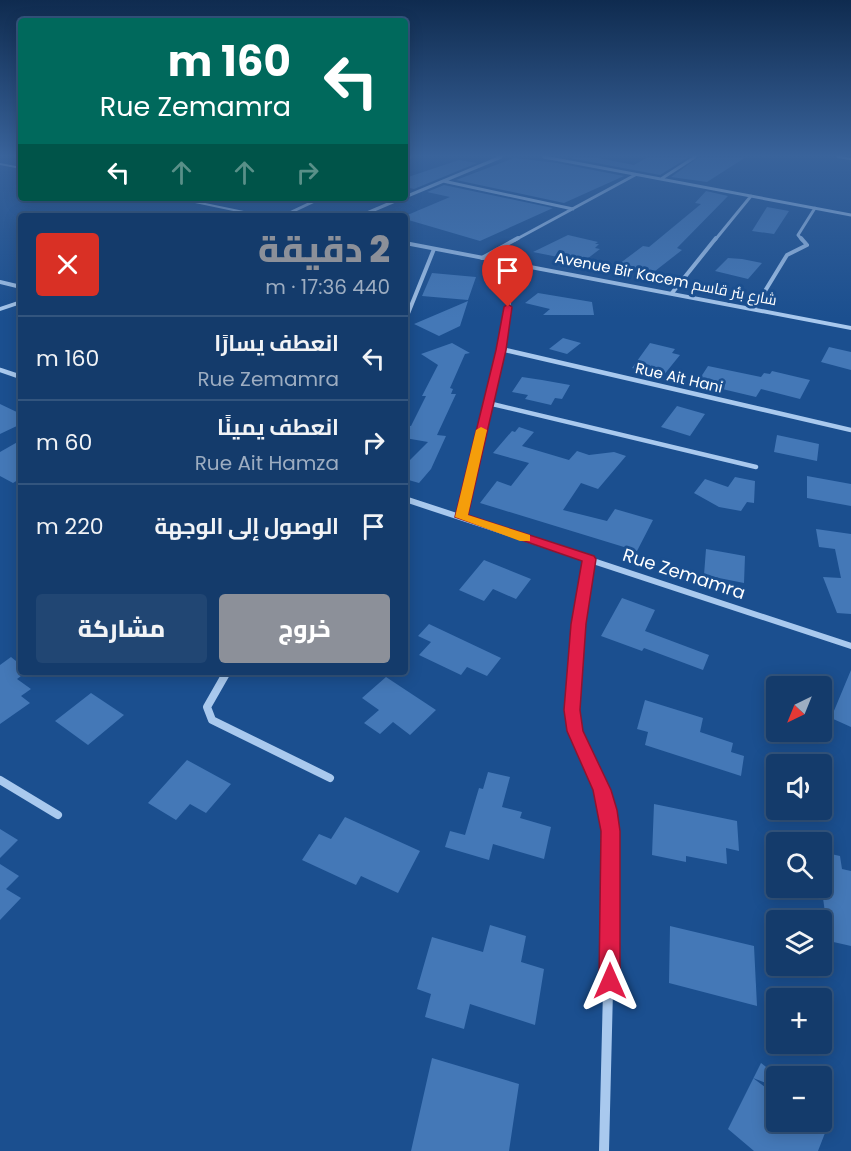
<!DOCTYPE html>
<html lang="ar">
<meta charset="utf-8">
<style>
body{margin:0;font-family:Poppins,Cairo,sans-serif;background:#214673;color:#f1f3f6;direction:rtl;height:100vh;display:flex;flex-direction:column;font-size:22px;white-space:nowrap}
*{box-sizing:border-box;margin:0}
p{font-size:20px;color:#9dadc1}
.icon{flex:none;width:33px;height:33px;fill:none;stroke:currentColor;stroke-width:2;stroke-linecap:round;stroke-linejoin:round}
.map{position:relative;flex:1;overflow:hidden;direction:ltr}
.details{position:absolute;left:18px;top:213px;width:390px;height:462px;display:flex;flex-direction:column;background:#143b6b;border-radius:6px;box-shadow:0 3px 15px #0003,0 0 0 2px #33557e;direction:rtl}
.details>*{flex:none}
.banner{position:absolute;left:18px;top:18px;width:390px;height:183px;border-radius:6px;box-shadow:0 3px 15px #0003,0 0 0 2px #33557e;direction:rtl;background:#00695c;color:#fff;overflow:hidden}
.needle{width:39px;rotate:223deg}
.controls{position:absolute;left:766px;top:676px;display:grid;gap:12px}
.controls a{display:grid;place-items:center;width:66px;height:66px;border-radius:6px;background:#143b6b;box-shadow:0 3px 15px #0003,0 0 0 2px #33557e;font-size:30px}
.pin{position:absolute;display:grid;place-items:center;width:51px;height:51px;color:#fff;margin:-62px -26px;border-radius:50% 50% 50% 0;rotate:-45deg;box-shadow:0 0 6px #0007}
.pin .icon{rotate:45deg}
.me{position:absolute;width:66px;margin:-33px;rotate:0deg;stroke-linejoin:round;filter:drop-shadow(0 0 4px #0008)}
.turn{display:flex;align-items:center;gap:21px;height:126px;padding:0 18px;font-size:27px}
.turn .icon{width:78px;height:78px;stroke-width:2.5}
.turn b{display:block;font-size:42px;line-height:51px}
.lanes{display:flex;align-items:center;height:57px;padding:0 18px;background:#0003;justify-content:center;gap:30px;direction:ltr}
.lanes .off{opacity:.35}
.round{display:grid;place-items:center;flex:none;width:63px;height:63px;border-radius:6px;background:#214673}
.overview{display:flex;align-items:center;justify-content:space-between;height:102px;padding:0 18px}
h1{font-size:36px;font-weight:800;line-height:45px;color:#8c9099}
.cta{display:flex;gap:12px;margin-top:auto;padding:12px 18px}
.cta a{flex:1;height:69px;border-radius:6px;background:#8c9099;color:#fff;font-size:24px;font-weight:800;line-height:69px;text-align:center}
.cta a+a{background:#214673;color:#f1f3f6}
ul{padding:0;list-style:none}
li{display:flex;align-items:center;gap:18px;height:84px;padding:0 18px;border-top:2px solid #33557e}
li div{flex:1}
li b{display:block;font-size:22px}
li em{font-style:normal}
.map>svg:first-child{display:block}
</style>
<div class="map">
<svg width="851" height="1151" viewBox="0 0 851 1151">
<rect width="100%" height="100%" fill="#1b4f8f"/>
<!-- building -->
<path fill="#4478b7" d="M574 157H593L634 165 648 157H689L660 175 570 158Z
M699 157H746L707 182 671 177Z
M514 158 557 163 624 176 564 203 456 180Z
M459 160 477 163 414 189 405 187V178Z
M444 185 553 208 480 241 405 219V216L450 197 427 192Z
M706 191 728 196 677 248 682 250 650 275 620 270 624 264H619L643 246 649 247 701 204 695 203Z
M767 207 789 211 774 234 752 231Z
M568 235 598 242 595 244H599L595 248 600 249 583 262 533 252Z
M728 258 742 259 762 263 748 279 715 271Z
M432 273 476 277 468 300 422 296Z
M538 293 592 302 594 315H543L550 309 525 303Z
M468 301 460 326 439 336 414 324Z
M563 338 581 343 567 354 549 349Z
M452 343 470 353 465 354 450 388 453 389 451 394H456L437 435 446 436 431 469 419 483 405 479V465L428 442 405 438V425L411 426 426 396H422L438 365 421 354Z
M650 343 675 349 672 353 680 355 663 376 632 368Z
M829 347 851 352V370L821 362Z
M708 366 761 377 764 373 770 374 772 371 810 380 800 399 761 389 756 397 697 383Z
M522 377 542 380 570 385 562 399 555 398 551 405 525 399 528 395 512 392Z
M0 404 21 414V424L0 434Z
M677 406 705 414 690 436 661 427Z
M519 427 534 432 522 446 569 460 577 451 589 455 614 452 626 456 598 489 581 483 563 510 607 521 615 509 653 520 637 551 480 503 497 481 511 486 529 463 493 453 512 431 515 432Z
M777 435 819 444 817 461 774 452Z
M21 440V478L13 483 0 476V452Z
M807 476 851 484V506L807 498Z
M735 477 755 481 754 503 747 502 741 511 719 507 694 493 705 479 728 487Z
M816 529 851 534V614L837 613 823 577 841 578 835 549 819 547Z
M706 549 745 556 744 583 704 575Z
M484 560 531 579 516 599 493 589 484 601 459 590Z
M622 598 655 610 645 631 709 655 703 670 644 648 642 651 601 636Z
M429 624 501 658 487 676 467 667 461 675 419 655 431 642 418 636Z
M11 657 21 665V676L17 679 31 689 21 696 30 703 0 724V665Z
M851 670V727L831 718Z
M386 677 436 710 410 735 393 722 380 734 364 723 379 710 362 698Z
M91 693 124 715 88 745 55 721Z
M645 700 703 718 700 732 733 743 731 752 744 756 741 776 645 745 648 732 637 729Z
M187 760 231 784 206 813 190 804 176 820 148 803Z
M488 772 510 777 502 807 522 812 520 818 551 827 544 859 493 844 489 860 445 847 450 831 465 835 479 788 483 789Z
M654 804 737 821 739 851 726 848 727 864 686 856V862L652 855Z
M345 817 420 851 398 893 361 876 356 885 302 860 319 834 331 839Z
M0 829 18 840 0 858Z
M822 852 840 856 842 869 851 871V946L829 941 822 891Z
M0 864 19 876 6 889 21 898 0 920Z
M490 925 526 936 521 962 544 969 535 1025 470 1004 464 1029 425 1017 431 994 417 989 432 937 483 952Z
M670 926 754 946 757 1006 669 983Z
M432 1058 519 1084 509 1151H411Z
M761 1063 779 1077H777V1087L753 1078 777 1096V1122H811L825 1133 818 1151H754L728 1129Z"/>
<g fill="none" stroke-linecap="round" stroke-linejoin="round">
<!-- service -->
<path stroke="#a9c9ee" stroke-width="2" d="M838 157 851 159"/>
<!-- minor-far5 -->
<path stroke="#a9c9ee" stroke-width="3" d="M544 157 851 215
M405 159 410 157
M661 179 695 157
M443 181 573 209
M405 197 501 157
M283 216 321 198
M360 216 402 198
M515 240 635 175
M715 240 751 196
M802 240 798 235 815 208"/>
<!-- minor-far4 -->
<path stroke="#a9c9ee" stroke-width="4" d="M482 258 518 238
M0 282 21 287
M672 293 716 238
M754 309 787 255 807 245 801 238
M405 321 434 249
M502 346 515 264"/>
<!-- minor-far3 -->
<path stroke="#a9c9ee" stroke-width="4.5" d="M501 349 851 430
M0 370 21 377
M488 403 756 467
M471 480 502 344"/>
<!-- minor-far2 -->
<path stroke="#a9c9ee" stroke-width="6" d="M405 499 851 646
M462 517 471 479
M576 652 589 559"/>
<!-- minor-far1 -->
<path stroke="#a9c9ee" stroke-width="8" d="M576 651 572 710 579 741 606 801 611 831V872
M227 672 207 707 212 720 330 778
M0 780 58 815"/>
<!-- minor -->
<path stroke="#a9c9ee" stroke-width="10" d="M604 1151 611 870"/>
<!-- tertiary -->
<path fill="#a9c9ee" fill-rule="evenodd" d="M0 163 21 167V169L0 165Z
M171 198H181L268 216H257Z
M405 241 851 326V330L405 245Z
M21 300V304L0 311V307Z"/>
</g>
<!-- sky -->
<linearGradient id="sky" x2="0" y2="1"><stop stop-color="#0f2b4f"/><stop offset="0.49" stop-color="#39639b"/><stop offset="1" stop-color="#39639b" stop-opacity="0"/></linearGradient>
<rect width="851" height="318" fill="url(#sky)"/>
<!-- route -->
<path fill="#e11d48" stroke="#92132f" stroke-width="1.5" d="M508 304 512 307 506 350 468 515 594 556 596 559 586 624 580 710 583 731 611 790 617 810 620 831V981L617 989 610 992 602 989 599 981 601 831 593 790 567 731 564 710 571 624 582 561 455 517 496 350 504 307Z"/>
<!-- slow -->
<path fill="#f59e0b" d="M481 427 487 430 468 515 530 535V541H520L455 517 476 430Z"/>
<g text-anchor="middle" stroke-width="6" stroke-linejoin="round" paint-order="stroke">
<!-- far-street labels -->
<g font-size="15" fill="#fff" stroke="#1b4f8f">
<text transform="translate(666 279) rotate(11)" y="5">Avenue Bir Kacem شارع بئر قاسم</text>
<text transform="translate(679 378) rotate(13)" y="5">Rue Ait Hani</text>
</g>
<!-- street labels -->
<g font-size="18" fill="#fff" stroke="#1b4f8f">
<text transform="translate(684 574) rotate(18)" y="6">Rue Zemamra</text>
</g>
</g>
</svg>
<div class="controls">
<a><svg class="needle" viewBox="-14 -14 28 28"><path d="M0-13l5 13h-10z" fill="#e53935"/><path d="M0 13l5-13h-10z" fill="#9dadc1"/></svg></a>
<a><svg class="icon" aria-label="sound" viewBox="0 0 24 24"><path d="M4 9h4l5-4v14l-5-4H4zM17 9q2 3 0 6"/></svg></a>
<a><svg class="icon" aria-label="search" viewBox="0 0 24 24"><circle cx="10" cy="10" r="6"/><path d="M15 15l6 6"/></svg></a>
<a><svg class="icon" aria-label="layers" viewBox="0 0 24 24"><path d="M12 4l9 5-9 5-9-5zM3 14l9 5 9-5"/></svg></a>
<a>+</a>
<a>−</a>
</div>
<div class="pin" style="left:508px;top:307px;background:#d93025"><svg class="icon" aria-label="arrive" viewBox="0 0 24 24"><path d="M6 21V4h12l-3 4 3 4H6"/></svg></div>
<svg class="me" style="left:610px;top:981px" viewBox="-20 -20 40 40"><path d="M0-17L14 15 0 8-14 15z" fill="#e11d48" stroke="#fff" stroke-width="4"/></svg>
<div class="banner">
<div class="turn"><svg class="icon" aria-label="left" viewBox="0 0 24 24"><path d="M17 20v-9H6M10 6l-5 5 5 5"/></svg><div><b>160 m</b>Rue Zemamra</div></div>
<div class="lanes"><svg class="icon" aria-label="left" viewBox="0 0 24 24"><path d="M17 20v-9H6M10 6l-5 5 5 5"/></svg><svg class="icon off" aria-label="ahead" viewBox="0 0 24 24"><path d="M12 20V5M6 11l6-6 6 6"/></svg><svg class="icon off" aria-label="ahead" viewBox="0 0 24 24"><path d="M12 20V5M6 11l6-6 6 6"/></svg><svg class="icon off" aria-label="right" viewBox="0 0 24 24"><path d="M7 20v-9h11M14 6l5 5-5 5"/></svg></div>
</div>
<section class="details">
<div class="overview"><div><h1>2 دقيقة</h1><p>440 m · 17:36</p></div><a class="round" style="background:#d93025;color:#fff"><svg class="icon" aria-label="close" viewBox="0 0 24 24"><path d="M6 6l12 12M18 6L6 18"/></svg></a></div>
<ul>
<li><svg class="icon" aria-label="left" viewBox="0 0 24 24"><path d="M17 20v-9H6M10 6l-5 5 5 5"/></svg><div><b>انعطف يسارًا</b><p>Rue Zemamra</p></div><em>160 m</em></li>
<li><svg class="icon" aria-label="right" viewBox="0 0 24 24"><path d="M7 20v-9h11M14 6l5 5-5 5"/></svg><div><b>انعطف يمينًا</b><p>Rue Ait Hamza</p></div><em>60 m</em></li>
<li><svg class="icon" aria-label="arrive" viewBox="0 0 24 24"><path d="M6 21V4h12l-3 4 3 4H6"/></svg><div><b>الوصول إلى الوجهة</b></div><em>220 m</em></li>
</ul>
<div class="cta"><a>خروج</a><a>مشاركة</a></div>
</section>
</div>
